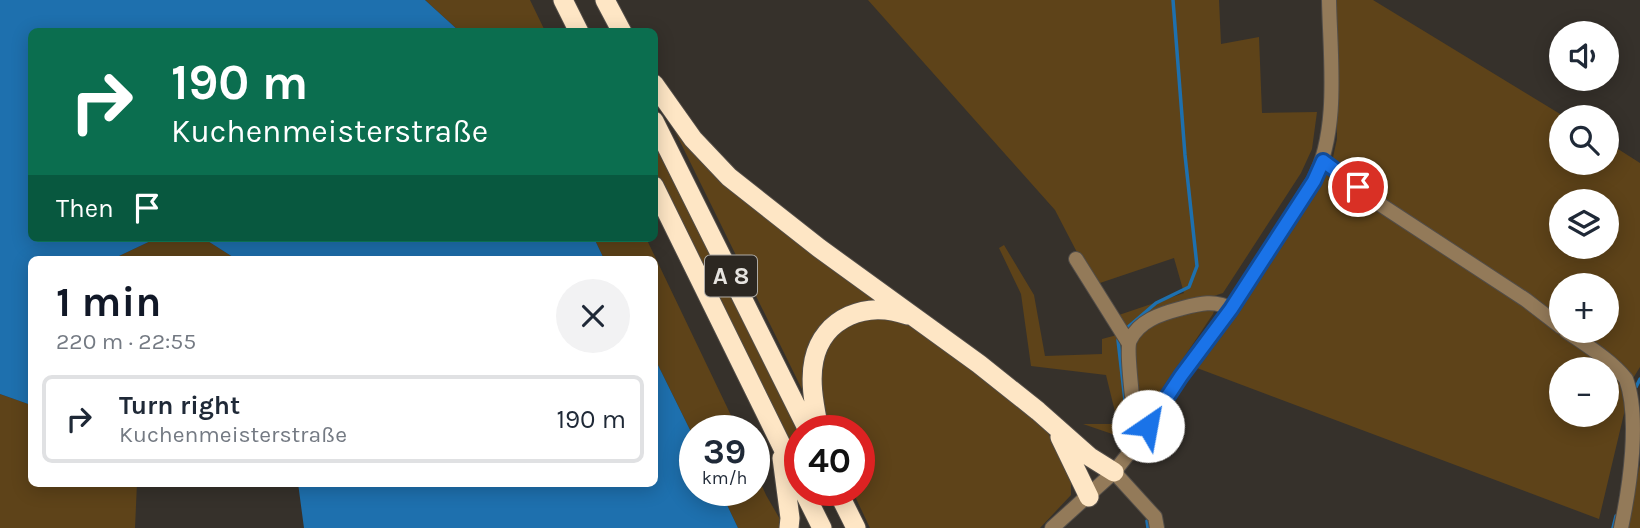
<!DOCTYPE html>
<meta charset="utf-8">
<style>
body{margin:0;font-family:Karla,sans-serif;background:#f2f2f3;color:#1f2937;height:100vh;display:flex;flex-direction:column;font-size:26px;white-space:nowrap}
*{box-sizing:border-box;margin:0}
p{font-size:23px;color:#747a83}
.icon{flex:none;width:38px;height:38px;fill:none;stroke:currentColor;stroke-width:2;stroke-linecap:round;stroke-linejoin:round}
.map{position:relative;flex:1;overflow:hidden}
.side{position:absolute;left:28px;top:256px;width:630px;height:231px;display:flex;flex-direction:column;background:#fff;border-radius:10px;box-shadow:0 4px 18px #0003}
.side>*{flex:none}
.hud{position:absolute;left:28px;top:28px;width:630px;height:214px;border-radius:10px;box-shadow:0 4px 18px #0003;background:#0b6e4f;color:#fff;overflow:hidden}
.buttons{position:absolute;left:1549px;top:21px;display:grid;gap:14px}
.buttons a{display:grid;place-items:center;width:70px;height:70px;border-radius:50%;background:#fff;box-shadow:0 4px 18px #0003;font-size:35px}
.speed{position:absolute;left:679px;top:415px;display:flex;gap:14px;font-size:35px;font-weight:700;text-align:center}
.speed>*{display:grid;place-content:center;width:91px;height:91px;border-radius:50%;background:#fff;box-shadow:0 4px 18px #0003;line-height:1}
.speed small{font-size:18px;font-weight:400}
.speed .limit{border:10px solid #d22;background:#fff;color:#111}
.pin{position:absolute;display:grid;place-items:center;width:60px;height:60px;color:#fff;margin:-30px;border:4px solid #fff;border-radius:50%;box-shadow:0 2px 7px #0007}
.me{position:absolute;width:77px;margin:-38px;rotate:33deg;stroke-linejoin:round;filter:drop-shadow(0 0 5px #0008)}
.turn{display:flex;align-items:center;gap:24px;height:147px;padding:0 28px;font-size:32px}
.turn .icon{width:91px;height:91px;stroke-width:2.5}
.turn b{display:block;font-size:49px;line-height:60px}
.then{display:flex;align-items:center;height:66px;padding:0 28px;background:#0003;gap:14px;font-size:26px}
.round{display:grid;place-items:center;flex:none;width:74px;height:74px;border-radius:37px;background:#f2f2f3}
.headline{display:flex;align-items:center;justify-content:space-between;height:119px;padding:0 28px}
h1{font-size:42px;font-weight:700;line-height:52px;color:#111827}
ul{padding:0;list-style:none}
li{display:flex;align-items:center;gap:21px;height:88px;margin:0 14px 10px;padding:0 14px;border:4px solid #e0e1e3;border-radius:10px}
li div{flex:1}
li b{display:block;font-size:26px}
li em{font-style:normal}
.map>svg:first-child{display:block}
</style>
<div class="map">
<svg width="1640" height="528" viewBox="0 0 1640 528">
<rect width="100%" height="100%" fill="#36312b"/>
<!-- green -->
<path fill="#5e4319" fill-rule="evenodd" d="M425 0H530L545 31H459Z
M868 0H1219L1221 44 1259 37 1262 113 1317 112 1312 149 1301 173 1223 293 1168 311 1124 344 1133 426 1121 437 1083 424H1118L1106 375 1031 366 1021 294 999 248 1004 245 1034 295 1045 356 1102 354V339L1117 335 1110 318 1184 293 1174 258 1094 285 1055 210Z
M1337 0H1373L1565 117H1561V163H1606L1607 142 1640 163V367L1632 380 1599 519 1197 368 1268 268 1332 162 1337 139ZM1561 201H1606V247H1561ZM1561 285H1606V331H1561ZM1561 369H1606V415H1561Z
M663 107 714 169 1026 405 1047 431 1071 475V495L1040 528H870L852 490H859V430H822Z
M654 142 800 435V468L655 174Z
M157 238H203L236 259H117L119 256Z
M594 238H646L738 430H695V440L655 359 654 259H604Z
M1210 309 1214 311 1213 314 1142 420 1133 343 1150 326 1195 311Z
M0 394 31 405 32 483H137L135 528H0Z
M1640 464V528H1626Z
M754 468 766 495 785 528H738L720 490H754Z"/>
<!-- water -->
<path fill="#1e70ae" d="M0 0H425L459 31 32 32V238H157L119 256 117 259H32L31 405 0 394Z
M203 238H594L604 259H236Z
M655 359 695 440V490H720L738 528H304L298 483H654Z"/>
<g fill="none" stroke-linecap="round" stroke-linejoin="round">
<!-- stream -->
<path stroke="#1e70ae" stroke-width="3.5" d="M1128 327 1156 303 1189 287 1197 266 1185 155 1173 0
M1118 340 1127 418
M1636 387 1640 379
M1147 521 1148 528
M1613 528 1616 516"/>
<!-- minor casing -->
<g stroke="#524d48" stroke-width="16">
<path id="minor" d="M1323 161 1378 203 1526 300 1561 327
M1076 259 1128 342
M1566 331C1586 345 1611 360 1626 379 1640 417 1630 486 1621 528
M1137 443C1136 426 1125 350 1130 340 1139 321 1160 314 1179 309 1198 304 1214 299 1232 309
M1114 472 1155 517 1157 528
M1052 528 1114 472 1137 443 1181 376 1232 309 1313 181C1340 130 1330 56 1329 0"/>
</g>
<!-- highway casing -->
<g stroke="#524d48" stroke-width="21">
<path id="highway" d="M563 0 579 32
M605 0 622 32
M654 84 693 139 729 177 819 248 979 364 1038 411 1090 457 1114 472
M654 121 808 430
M654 186 800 483
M819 430C815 408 809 383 814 360 823 317 868 300 907 315
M1060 437 1089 497
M782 458 790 518 789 528
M803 490 822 528
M837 490 856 528"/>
</g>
<!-- minor -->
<use href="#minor" stroke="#937a59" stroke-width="14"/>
<!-- highway -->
<use href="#highway" stroke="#fee6c5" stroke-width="19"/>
</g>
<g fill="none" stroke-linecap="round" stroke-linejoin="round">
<!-- route casing -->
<g stroke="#114b97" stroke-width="18">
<path id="route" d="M1148 426 1181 376 1231 309 1314 181 1323 161 1358 187"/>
</g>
<!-- route -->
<use href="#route" stroke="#1a73e8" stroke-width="12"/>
</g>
<g text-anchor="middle" stroke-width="6" stroke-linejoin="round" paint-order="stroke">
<!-- shield labels -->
<rect fill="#2c2721" stroke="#aeaba6" stroke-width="2" x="705" y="255.5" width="52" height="41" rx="5"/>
<g font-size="24" font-weight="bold" fill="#e6e3df">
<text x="731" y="284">A 8</text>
</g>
</g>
</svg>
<div class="buttons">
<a><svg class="icon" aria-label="sound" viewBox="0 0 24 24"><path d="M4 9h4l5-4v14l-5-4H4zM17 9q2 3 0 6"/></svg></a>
<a><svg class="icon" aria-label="search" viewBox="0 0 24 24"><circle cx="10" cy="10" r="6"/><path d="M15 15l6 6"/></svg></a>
<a><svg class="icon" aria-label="layers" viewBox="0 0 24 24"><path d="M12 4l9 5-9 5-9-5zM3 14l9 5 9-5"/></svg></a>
<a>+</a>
<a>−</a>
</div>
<div class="speed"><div>39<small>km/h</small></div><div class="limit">40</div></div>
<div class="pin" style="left:1358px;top:187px;background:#d93025"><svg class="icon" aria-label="arrive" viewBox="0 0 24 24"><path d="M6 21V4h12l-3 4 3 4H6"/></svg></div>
<svg class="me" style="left:1148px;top:426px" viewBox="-20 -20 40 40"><circle r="19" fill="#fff"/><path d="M0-13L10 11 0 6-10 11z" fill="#1a73e8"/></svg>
<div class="hud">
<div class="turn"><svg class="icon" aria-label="right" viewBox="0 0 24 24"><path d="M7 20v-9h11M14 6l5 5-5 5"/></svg><div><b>190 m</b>Kuchenmeisterstraße</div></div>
<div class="then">Then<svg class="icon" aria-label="arrive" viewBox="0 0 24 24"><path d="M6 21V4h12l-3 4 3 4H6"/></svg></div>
</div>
<section class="side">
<div class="headline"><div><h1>1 min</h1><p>220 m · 22:55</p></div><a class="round"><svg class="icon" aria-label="close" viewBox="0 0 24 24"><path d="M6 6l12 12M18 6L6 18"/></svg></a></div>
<ul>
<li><svg class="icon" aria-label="right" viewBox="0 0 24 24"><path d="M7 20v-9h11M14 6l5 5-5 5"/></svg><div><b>Turn right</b><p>Kuchenmeisterstraße</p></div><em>190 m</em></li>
</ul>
</section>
</div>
